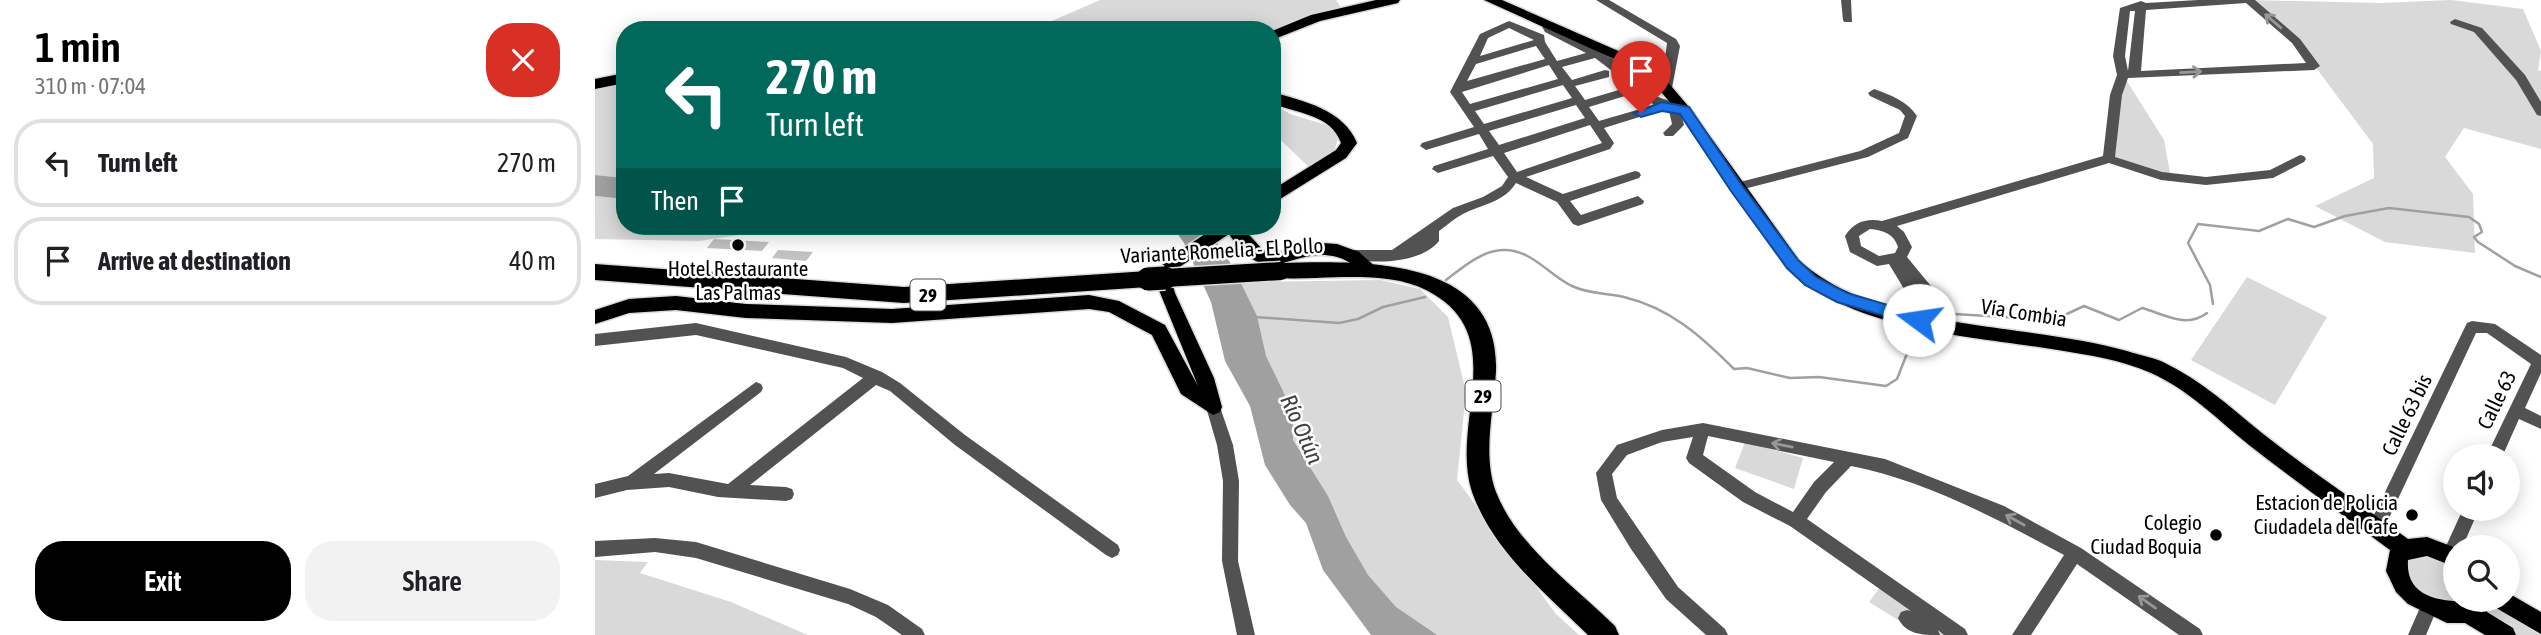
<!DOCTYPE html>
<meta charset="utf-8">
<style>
body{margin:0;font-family:"Asap Condensed",sans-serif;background:#f2f2f2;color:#202124;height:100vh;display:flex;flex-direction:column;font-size:26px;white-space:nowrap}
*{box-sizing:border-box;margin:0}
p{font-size:23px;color:#757577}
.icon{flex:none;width:38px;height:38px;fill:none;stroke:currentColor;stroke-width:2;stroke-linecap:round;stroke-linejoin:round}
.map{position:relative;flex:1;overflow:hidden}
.drawer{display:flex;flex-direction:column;background:#fff;width:595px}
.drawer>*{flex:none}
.hud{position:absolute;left:21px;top:21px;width:665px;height:214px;border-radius:28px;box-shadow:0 4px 18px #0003;background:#00695c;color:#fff;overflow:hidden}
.buttons{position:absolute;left:1848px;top:444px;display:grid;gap:14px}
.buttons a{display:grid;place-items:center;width:77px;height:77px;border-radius:50%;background:#fff;box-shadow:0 4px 18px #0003;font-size:35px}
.pin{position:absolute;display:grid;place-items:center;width:60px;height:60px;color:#fff;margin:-72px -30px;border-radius:50% 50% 50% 0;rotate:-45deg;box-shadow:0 0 7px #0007}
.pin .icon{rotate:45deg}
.me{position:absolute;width:77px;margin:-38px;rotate:284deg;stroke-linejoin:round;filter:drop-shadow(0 0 5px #0008)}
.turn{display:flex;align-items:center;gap:24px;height:147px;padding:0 35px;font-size:32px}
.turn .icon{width:91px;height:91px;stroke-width:2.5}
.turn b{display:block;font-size:49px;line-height:60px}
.then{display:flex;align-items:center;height:66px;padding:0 35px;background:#0003;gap:14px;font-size:26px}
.round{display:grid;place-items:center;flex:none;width:74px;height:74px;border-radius:28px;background:#f2f2f2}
.overview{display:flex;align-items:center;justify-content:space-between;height:119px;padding:0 35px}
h1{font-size:42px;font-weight:600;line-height:52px;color:#000}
.action{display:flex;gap:14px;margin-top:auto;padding:14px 35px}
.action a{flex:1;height:80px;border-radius:28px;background:#000;color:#fff;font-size:28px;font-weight:600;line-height:80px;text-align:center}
.action a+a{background:#f2f2f2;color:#202124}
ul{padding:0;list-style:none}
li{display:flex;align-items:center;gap:21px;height:88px;margin:0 14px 10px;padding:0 21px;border:4px solid #e0e0e0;border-radius:28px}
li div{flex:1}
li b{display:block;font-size:26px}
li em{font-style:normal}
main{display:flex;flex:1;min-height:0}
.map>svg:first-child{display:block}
</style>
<main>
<section class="drawer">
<div class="overview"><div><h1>1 min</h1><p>310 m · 07:04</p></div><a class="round" style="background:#d93025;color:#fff"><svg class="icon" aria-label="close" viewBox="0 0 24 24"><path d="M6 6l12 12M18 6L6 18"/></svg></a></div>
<ul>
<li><svg class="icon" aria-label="left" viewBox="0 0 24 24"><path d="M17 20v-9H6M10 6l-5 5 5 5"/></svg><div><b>Turn left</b></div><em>270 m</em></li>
<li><svg class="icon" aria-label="arrive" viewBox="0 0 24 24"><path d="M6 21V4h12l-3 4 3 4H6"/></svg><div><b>Arrive at destination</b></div><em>40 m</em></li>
</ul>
<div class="action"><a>Exit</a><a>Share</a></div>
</section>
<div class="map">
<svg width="1946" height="635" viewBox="0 0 1946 635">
<rect width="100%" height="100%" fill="#fff"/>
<!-- green -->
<path fill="#d9d9d9" d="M505 0H741L749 12 677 36V30H436Z
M1654 0 1786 3 1856 0 1928 9 1946 51 1943 70 1946 71V149L1869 128 1850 157 1878 194 1880 253 1790 242 1720 206 1779 178 1778 144 1704 45Z
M1528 75 1569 140 1576 178 1514 159Z
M30 78V178L0 175V84Z
M677 103 695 114 738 127 743 139 737 157 716 169 677 132Z
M0 196 30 199V226H204L104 241 0 239Z
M1652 277 1732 317 1680 405 1596 360Z
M624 279 664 282 785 280 825 289 853 317 871 392 862 480 961 614 984 635H812L704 479Z
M1150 442 1208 458 1199 489 1140 468Z
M1810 549 1860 558V600H1905L1946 624V635H1910L1822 601 1803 555Z
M0 560 53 562 45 573 136 602 213 635H0Z
M1289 582 1364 635H1327L1274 602Z"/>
<!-- water -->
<path fill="#a0a0a0" d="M0 175 30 178V199L0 196Z
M577 226H611L638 267 662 316 671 356 697 410 698 440 733 496 751 537 773 575 801 607 842 635H776L728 570 711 523 695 505 670 465 655 406 630 361 616 302 589 243Z"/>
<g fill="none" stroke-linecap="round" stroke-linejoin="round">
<!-- stream -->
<path stroke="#a0a0a0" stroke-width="2.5" d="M851 280C867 268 886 251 907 250 935 248 954 275 977 286 993 294 1012 293 1029 297 1075 308 1106 336 1139 369L1152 368 1195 378 1224 377 1291 386 1302 379 1313 351 1335 332
M1618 304 1615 285 1593 243 1603 224 1664 231 1693 219 1719 227 1750 216 1794 208 1874 217 1884 224 1887 232 1879 237 1883 242 1920 266 1946 277
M660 317 744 323 763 319 788 307 830 297
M1340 320 1359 314 1459 320 1489 306 1524 320 1547 308C1569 314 1591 329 1612 313"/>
</g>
<!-- building -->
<path fill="#c2c2c2" d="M119 239 174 242 167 251 112 248Z
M183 250 218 252 211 261 177 258Z"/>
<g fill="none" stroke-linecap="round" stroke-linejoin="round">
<!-- major casing -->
<g stroke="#dbdbdb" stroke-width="3">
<path id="major" d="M781 0H805L803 3 725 21 677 40V31L716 15Z
M889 0H907L1060 67 1094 107 1204 260C1282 332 1432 322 1532 351 1544 355 1557 357 1568 362 1606 380 1635 407 1667 433 1714 470 1765 504 1813 539L1832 537 1861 548 1860 567 1832 556 1813 560C1809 613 1881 600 1913 600V593L1946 612V634L1896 605 1892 612 1918 628 1921 635H1890L1870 623H1852L1813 604 1801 592 1791 571 1795 550C1748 515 1700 481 1654 445 1622 419 1594 390 1556 373 1527 360 1494 355 1463 350 1377 336 1257 331 1192 268L1084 113 1050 73Z
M187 26H214L221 30H180Z
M30 73V83L0 89V79Z
M677 92C709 101 749 110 762 143L751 158 677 204V190L741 150 746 143C736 114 702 114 677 103Z
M622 226H646L668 250 687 252 727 243 742 244 764 252 783 269 775 275C763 271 755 260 742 257 695 245 674 294 634 234L583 268 576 279 580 293 619 378 627 407 625 412 618 415 586 394 557 335 514 312 494 309 297 323 151 318 81 310 34 313 0 324V310L34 299 81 296 151 304 297 309 494 295 524 301 570 325 603 386 559 278 571 260Z"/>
</g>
<!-- highway casing -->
<g stroke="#dbdbdb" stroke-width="3">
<path id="highway" d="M686 263C766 261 905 255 901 371 899 410 887 455 901 492 922 546 980 587 1020 626L1024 635H993C950 593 898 551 877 492 854 422 918 334 831 290 799 274 756 277 721 278 707 278 692 280 679 276L676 271 679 266Z
M0 264 309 287 553 271 560 274 563 279 560 284 553 287 309 303 0 280Z"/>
</g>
<!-- minor -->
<path fill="#525252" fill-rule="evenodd" d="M1001 0H1014L1081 39 1085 46 1076 93 1072 94 1066 90 1072 43Z
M1246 0H1256L1257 22H1249L1248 20Z
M1603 0H1660L1705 39 1725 66 1719 70 1533 78 1527 95 1520 157 1567 172 1611 177 1675 170 1705 155 1709 156 1711 159 1709 162 1678 178 1611 185 1566 180 1514 163 1302 226 1309 232 1317 247 1312 257 1349 302 1342 307 1337 306 1323 288 1344 323 1342 327H1332L1294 264 1282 266 1255 252 1250 236C1259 222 1271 218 1287 221L1508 156 1515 95 1522 75 1518 56 1525 8 1546 1 1551 3ZM1651 3 1697 43 1711 63 1546 71 1551 10ZM1535 11H1540L1533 71 1530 56ZM1275 229C1288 230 1299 234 1303 247L1300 253 1284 256 1266 246 1264 236Z
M1860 19 1887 28 1930 75 1946 102V116L1942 115 1921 80 1879 32 1856 24 1855 22Z
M950 20 954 21 958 28 1018 59 1063 97 1093 107 1095 110 1093 113H1086L1089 125 1078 136H1070L1068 133 1077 124 1074 111 1070 109 1009 128 1019 143 1015 149 931 177 968 194 1040 171 1044 172 1046 175 1044 178 975 201 986 215 1043 196 1049 201 1048 204 983 226 978 224 962 202 921 183C908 203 887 204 868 214 860 218 852 225 844 231V241C827 263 779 265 754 258L752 255 754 252 759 250H797L858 208 888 197 907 186 913 177 898 156 843 173 837 169 839 166 893 149 884 134 831 150 825 146 827 143 879 127 855 92 885 34 914 21 949 35 950 42 962 61 991 53 950 32 945 23ZM914 28 939 40 885 56 893 38ZM941 46 950 59 872 81 881 64ZM1000 58 1037 86 990 100 980 86 1014 77V71L1010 70 977 80 967 67ZM954 65 963 79 875 104 867 92ZM968 85 977 98 889 124 880 111ZM1043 92 1059 105 1004 121 994 107ZM981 105 990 118 904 145 894 131ZM995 125 1007 143 922 172 909 153Z
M1279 89C1296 95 1312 101 1322 116L1313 138 1273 157 1141 191 1137 190 1135 187 1137 184 1265 151 1304 133 1310 116 1305 110 1275 96 1273 93Z
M1877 321 1900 324 1946 355V373L1930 408 1946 416V429L1924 419 1907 457H1891L1936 364 1892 333H1881L1787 533 1781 535 1775 533 1773 528 1775 523 1870 327 1872 323Z
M101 323 251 357 287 372 305 383 370 435 523 545 525 550 523 555 517 558 511 555 360 445 295 391 281 385 155 485 191 487 197 489 199 494 197 499 191 501 123 497 74 487 32 490 0 498V484L33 476 161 382 166 384 168 388 166 392 59 474 74 473 133 484 268 378 248 368 101 335 0 346V334Z
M618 401 623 403 625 407 638 445 644 481 643 561 660 635H642L627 561 628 481 622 445 611 407 613 403Z
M1108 423 1290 459 1409 506 1486 548 1605 629 1608 635H1584L1482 564 1436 635H1417L1469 555C1402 519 1332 481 1256 466L1231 492 1212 519 1370 629 1373 635H1349L1343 630 1345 635C1328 635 1311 635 1303 618L1306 612 1312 610 1316 611 1195 526 1148 502 1094 463 1091 458 1098 437 1067 442 1032 455 1017 474 1022 498 1083 587 1130 629 1133 635H1111L1071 599 1036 549 1006 500 1001 473 1022 445 1067 430ZM1113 436 1239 462 1219 482 1198 512 1160 492 1108 455Z
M1868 509H1884L1867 548H1860V561L1855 563 1849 560 1847 555Z
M60 538 101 542 255 589 293 605 327 629 330 635H307L281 617 253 604 101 558 60 552 0 557V541Z
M1833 601 1839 603 1842 609 1831 635H1813L1827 603Z"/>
<!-- major -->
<use href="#major" fill="#000" fill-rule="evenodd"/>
<!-- highway -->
<use href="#highway" fill="#000" fill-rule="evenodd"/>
<!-- highway-bridge-far1 casing -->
<g stroke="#dbdbdb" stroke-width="21" stroke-linecap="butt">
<path id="highway-bridge-far1" d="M553 279 686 271"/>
</g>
<!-- highway-bridge casing -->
<g stroke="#dbdbdb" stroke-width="26" stroke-linecap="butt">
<path id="highway-bridge" d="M553 279 570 278"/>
</g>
<!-- highway-bridge-far1 -->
<use href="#highway-bridge-far1" stroke="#000" stroke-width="18"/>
<!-- highway-bridge -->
<use href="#highway-bridge" stroke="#000" stroke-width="23"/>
</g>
<!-- one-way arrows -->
<defs><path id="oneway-shaft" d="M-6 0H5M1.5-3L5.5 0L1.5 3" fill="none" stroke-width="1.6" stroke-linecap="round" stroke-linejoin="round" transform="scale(1.75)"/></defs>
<g stroke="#979797">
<use href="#oneway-shaft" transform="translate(1678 21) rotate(-139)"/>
<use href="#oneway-shaft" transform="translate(1596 72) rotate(-3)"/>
<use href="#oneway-shaft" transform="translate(1187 445) rotate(-169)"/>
<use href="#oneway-shaft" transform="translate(1420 520) rotate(-151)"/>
<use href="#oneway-shaft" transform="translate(1552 602) rotate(-145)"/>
</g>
<!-- route -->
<path fill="#1a73e8" stroke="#114b97" stroke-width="2" d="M1067 102 1094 107 1146 184 1203 260 1221 277 1252 293 1330 316V324L1324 326 1242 302 1210 285 1192 268 1136 191 1085 114 1067 111 1046 117 1039 113Z"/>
<!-- markers -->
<g fill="#000" stroke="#fff" stroke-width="2.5">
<circle cx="143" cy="245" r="7"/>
<circle cx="1817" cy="515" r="7"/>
<circle cx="1621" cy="535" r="7"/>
</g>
<g text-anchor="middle" stroke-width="5" stroke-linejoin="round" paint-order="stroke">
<!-- shield labels -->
<g fill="#fff" stroke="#4c4c4c" stroke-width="2">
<rect x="315.5" y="279.5" width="35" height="31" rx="5"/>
<rect x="870.5" y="380.5" width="35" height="31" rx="5"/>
</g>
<g font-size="19" font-weight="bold" fill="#000">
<text x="333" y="302">29</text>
<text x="888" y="403">29</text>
</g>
<!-- street labels -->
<g font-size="21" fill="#000" stroke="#fff">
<text transform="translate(627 251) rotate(-3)" y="7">Variante Romelia - El Pollo</text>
<text transform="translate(1429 313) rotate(9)" y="7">Vía Combia</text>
<text transform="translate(1902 400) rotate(-64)" y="7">Calle 63</text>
<text transform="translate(1812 415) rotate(-64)" y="7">Calle 63 bis</text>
</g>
<!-- poi labels -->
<g font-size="21" fill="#000" stroke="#fff" text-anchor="end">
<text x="143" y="276" text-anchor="middle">Hotel Restaurante<tspan x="143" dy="24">Las Palmas</tspan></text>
<text x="1803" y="510">Estacion de Policia<tspan x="1803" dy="24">Ciudadela del Cafe</tspan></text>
<text x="1607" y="530">Colegio<tspan x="1607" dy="24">Ciudad Boquia</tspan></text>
</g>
<!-- water labels -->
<g font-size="23" font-style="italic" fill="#414141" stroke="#fff">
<text transform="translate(707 429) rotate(66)" y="8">Río Otún</text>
</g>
</g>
</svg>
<div class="buttons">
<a><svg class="icon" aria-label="sound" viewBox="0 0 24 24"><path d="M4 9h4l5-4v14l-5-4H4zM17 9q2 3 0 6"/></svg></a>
<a><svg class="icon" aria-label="search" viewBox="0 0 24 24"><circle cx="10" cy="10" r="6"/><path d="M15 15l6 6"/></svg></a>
</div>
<div class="pin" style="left:1046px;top:113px;background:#d93025"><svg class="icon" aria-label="arrive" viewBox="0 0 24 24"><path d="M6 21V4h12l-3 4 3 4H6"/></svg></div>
<svg class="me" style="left:1324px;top:320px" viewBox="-20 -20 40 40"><circle r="19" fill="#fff"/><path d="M0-13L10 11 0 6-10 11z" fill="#1a73e8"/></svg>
<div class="hud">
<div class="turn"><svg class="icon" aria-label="left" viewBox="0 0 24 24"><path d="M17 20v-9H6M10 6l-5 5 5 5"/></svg><div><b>270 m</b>Turn left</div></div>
<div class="then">Then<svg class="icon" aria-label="arrive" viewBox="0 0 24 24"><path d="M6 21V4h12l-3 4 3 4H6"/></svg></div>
</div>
</div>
</main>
